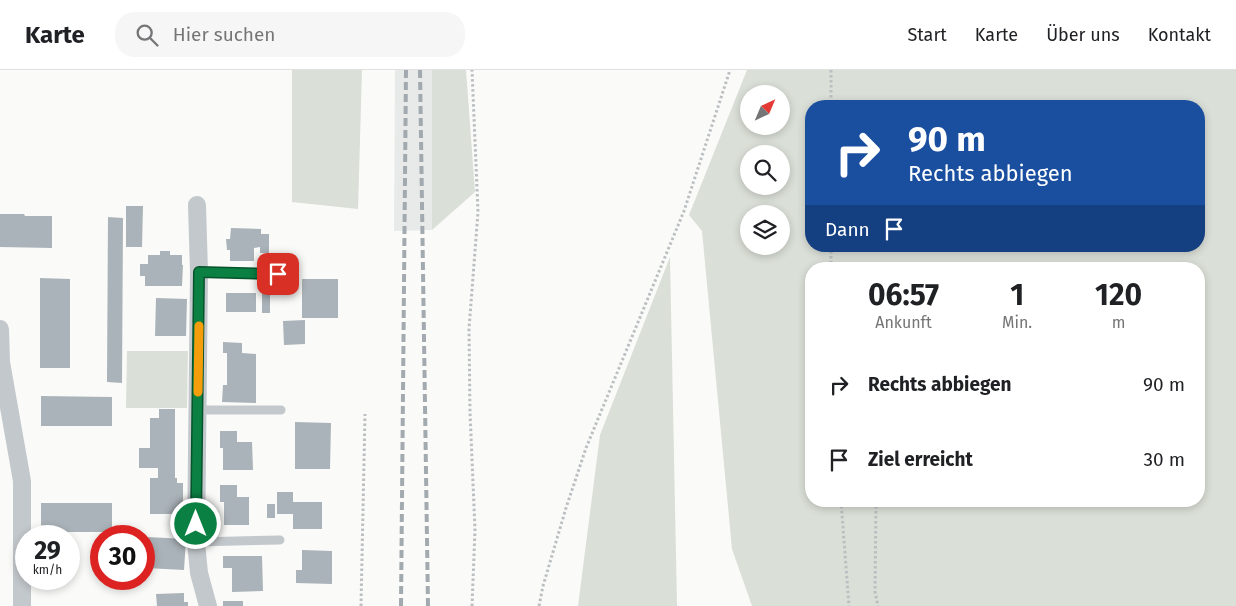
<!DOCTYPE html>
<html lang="de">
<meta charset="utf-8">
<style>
body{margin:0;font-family:"Fira Sans",sans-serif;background:#f6f6f6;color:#202124;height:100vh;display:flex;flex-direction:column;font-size:19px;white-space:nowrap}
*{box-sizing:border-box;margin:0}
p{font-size:16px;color:#757577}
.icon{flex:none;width:28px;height:28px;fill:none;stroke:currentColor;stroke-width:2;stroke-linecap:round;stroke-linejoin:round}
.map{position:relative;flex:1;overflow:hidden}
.details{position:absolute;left:805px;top:192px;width:400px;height:245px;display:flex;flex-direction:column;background:#fff;border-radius:20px;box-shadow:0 2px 8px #0003}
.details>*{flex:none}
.top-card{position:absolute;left:805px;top:30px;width:400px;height:152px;border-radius:20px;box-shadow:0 2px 8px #0003;background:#1a4fa0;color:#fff;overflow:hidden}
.needle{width:32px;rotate:44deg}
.fabs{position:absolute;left:740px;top:15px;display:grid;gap:10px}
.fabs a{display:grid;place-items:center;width:50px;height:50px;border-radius:50%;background:#fff;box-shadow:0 2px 8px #0003;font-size:25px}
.speed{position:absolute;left:15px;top:455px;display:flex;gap:10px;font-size:25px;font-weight:700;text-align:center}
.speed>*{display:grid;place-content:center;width:65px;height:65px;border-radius:50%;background:#fff;box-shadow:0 2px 8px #0003;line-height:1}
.speed small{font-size:12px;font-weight:400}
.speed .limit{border:8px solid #d22;background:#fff;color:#111}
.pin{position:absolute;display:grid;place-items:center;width:42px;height:42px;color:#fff;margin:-21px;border-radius:10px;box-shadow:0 2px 8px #0006}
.me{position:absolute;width:55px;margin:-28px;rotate:0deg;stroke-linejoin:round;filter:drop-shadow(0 0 4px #0008)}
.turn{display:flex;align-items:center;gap:18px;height:105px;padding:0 20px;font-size:22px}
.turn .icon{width:65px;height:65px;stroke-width:2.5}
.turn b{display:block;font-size:35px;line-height:42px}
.then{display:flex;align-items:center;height:48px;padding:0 20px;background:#0003;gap:10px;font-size:19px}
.eta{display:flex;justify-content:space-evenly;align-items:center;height:85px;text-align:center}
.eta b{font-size:30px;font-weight:700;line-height:35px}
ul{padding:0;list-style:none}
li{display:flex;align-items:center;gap:15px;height:75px;padding:0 20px}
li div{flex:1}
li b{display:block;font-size:19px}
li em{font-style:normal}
header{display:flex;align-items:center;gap:30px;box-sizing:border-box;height:70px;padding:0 25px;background:#fff;border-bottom:1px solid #e0e0e0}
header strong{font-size:24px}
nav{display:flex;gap:28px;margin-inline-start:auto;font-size:18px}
.search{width:350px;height:45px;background:#f6f6f6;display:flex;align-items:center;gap:12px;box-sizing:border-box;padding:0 18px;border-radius:20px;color:#757577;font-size:19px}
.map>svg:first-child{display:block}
</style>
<header>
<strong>Karte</strong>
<div class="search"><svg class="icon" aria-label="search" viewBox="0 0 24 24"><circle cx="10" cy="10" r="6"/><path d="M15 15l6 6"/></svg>Hier suchen</div>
<nav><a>Start</a><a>Karte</a><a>Über uns</a><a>Kontakt</a></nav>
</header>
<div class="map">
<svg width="1236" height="536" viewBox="0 0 1236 536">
<rect width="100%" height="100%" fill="#fafaf8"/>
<!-- built -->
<path fill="#e8e9e9" d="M395 0H432V160L394 161Z"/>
<!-- green -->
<path fill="#dadfd7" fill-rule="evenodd" d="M292 0H362L358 139 292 132Z
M432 0H466L475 122 432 160Z
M747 0H1236V536H752L732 479 702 161 689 145ZM749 24H781V56H749ZM1199 36V176H811V36ZM749 84H781V116H749ZM749 144H781V176H749ZM811 199H1199V431H811Z
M670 187 677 536H578L600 365Z
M127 281H188L187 338H126Z"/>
<!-- building -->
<path fill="#aab3b9" d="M126 136H143L142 177H126Z
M0 144H24L25 146H52V178L0 177Z
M108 147 123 148 122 313 107 312Z
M231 158 261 159V164H269V183H260V177L254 178V191H230V180H227L226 169H230Z
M160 181H170V185H182V195H183L182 216H145V206H140V194H148V185H160Z
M40 208 70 209V298H40Z
M302 209H338V248H302Z
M262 222 270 223V243H262Z
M226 223H256V242H226Z
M156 228 187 229 186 266H155Z
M305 250V274L284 275 283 251Z
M223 272 242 273V283L256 284V333L222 332 223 315H227V283H223Z
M41 326 112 327V356H41Z
M159 339H175V408H177V413H183V444H150V408H158V398H139V378H150V348H159Z
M295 352 331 353 330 399H295Z
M220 361H237V372H252L253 400H223V378H220Z
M220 415H237V427H249V455H224V432H220Z
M277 422H293V432H322V459H293V444H277Z
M41 433H112V462H41Z
M267 434H275V448H267Z
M147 467 186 469 184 500 146 498Z
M302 480 332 481V514L296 513V500H302Z
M223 486H262L263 521 232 522V498H223Z
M184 523V532H188V536H157L156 524Z
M223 531H243V536H223Z"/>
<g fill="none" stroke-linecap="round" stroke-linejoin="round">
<!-- path -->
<path stroke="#bbbfc2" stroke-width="3" stroke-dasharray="2.5 2.5" stroke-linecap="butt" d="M831 0V36
M831 176V199
M841 431 849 536
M876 431 875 522 878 536
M361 536 365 344
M472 536 475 460 470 342 469 259 478 142 472 0
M539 536 543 516 566 438 586 378 684 141 730 0"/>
<!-- service -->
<path stroke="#c3c8cc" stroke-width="9" d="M199 202 278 204
M197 340H281
M196 472 280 470"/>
<!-- minor -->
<path stroke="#c3c8cc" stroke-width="18" d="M197 135 199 202 196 472 199 503 208 536
M0 259 1 292 22 411V536"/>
<!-- rail -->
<path stroke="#a2aab0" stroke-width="4" stroke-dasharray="8 4" stroke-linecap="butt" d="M420 0 428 536
M401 536 406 0"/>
</g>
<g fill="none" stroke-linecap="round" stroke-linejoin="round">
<!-- route casing -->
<g stroke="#07532c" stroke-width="12">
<path id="route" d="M196 454 199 202 278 204"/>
</g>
<!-- route -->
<use href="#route" stroke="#0b8043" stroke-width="9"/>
<!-- slow -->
<path stroke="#f59e0b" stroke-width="9" d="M198 322 199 256"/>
</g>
</svg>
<div class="fabs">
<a><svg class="needle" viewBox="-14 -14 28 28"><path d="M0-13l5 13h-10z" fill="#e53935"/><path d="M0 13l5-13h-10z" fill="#757577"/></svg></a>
<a><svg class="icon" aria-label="search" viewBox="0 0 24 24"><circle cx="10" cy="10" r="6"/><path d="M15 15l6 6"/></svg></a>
<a><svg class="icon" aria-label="layers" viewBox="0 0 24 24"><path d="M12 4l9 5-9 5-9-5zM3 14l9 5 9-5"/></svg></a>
</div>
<div class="speed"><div>29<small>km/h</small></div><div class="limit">30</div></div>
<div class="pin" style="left:278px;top:204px;background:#d93025"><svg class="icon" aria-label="arrive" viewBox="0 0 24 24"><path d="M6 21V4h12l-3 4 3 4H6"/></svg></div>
<svg class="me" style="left:196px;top:454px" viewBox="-20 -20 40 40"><circle r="17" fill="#0b8043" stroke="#fff" stroke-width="3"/><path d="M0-11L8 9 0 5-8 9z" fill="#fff"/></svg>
<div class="top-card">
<div class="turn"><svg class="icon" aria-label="right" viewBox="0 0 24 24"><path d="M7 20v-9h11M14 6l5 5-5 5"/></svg><div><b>90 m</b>Rechts abbiegen</div></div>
<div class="then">Dann<svg class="icon" aria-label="arrive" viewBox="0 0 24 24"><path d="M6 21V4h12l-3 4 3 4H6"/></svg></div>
</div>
<section class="details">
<div class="eta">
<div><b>06:57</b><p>Ankunft</p></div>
<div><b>1</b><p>Min.</p></div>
<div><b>120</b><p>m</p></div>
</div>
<ul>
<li><svg class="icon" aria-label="right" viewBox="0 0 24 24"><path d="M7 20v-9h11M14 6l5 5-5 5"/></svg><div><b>Rechts abbiegen</b></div><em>90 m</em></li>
<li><svg class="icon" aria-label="arrive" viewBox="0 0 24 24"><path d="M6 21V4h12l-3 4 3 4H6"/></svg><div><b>Ziel erreicht</b></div><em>30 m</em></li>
</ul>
</section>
</div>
